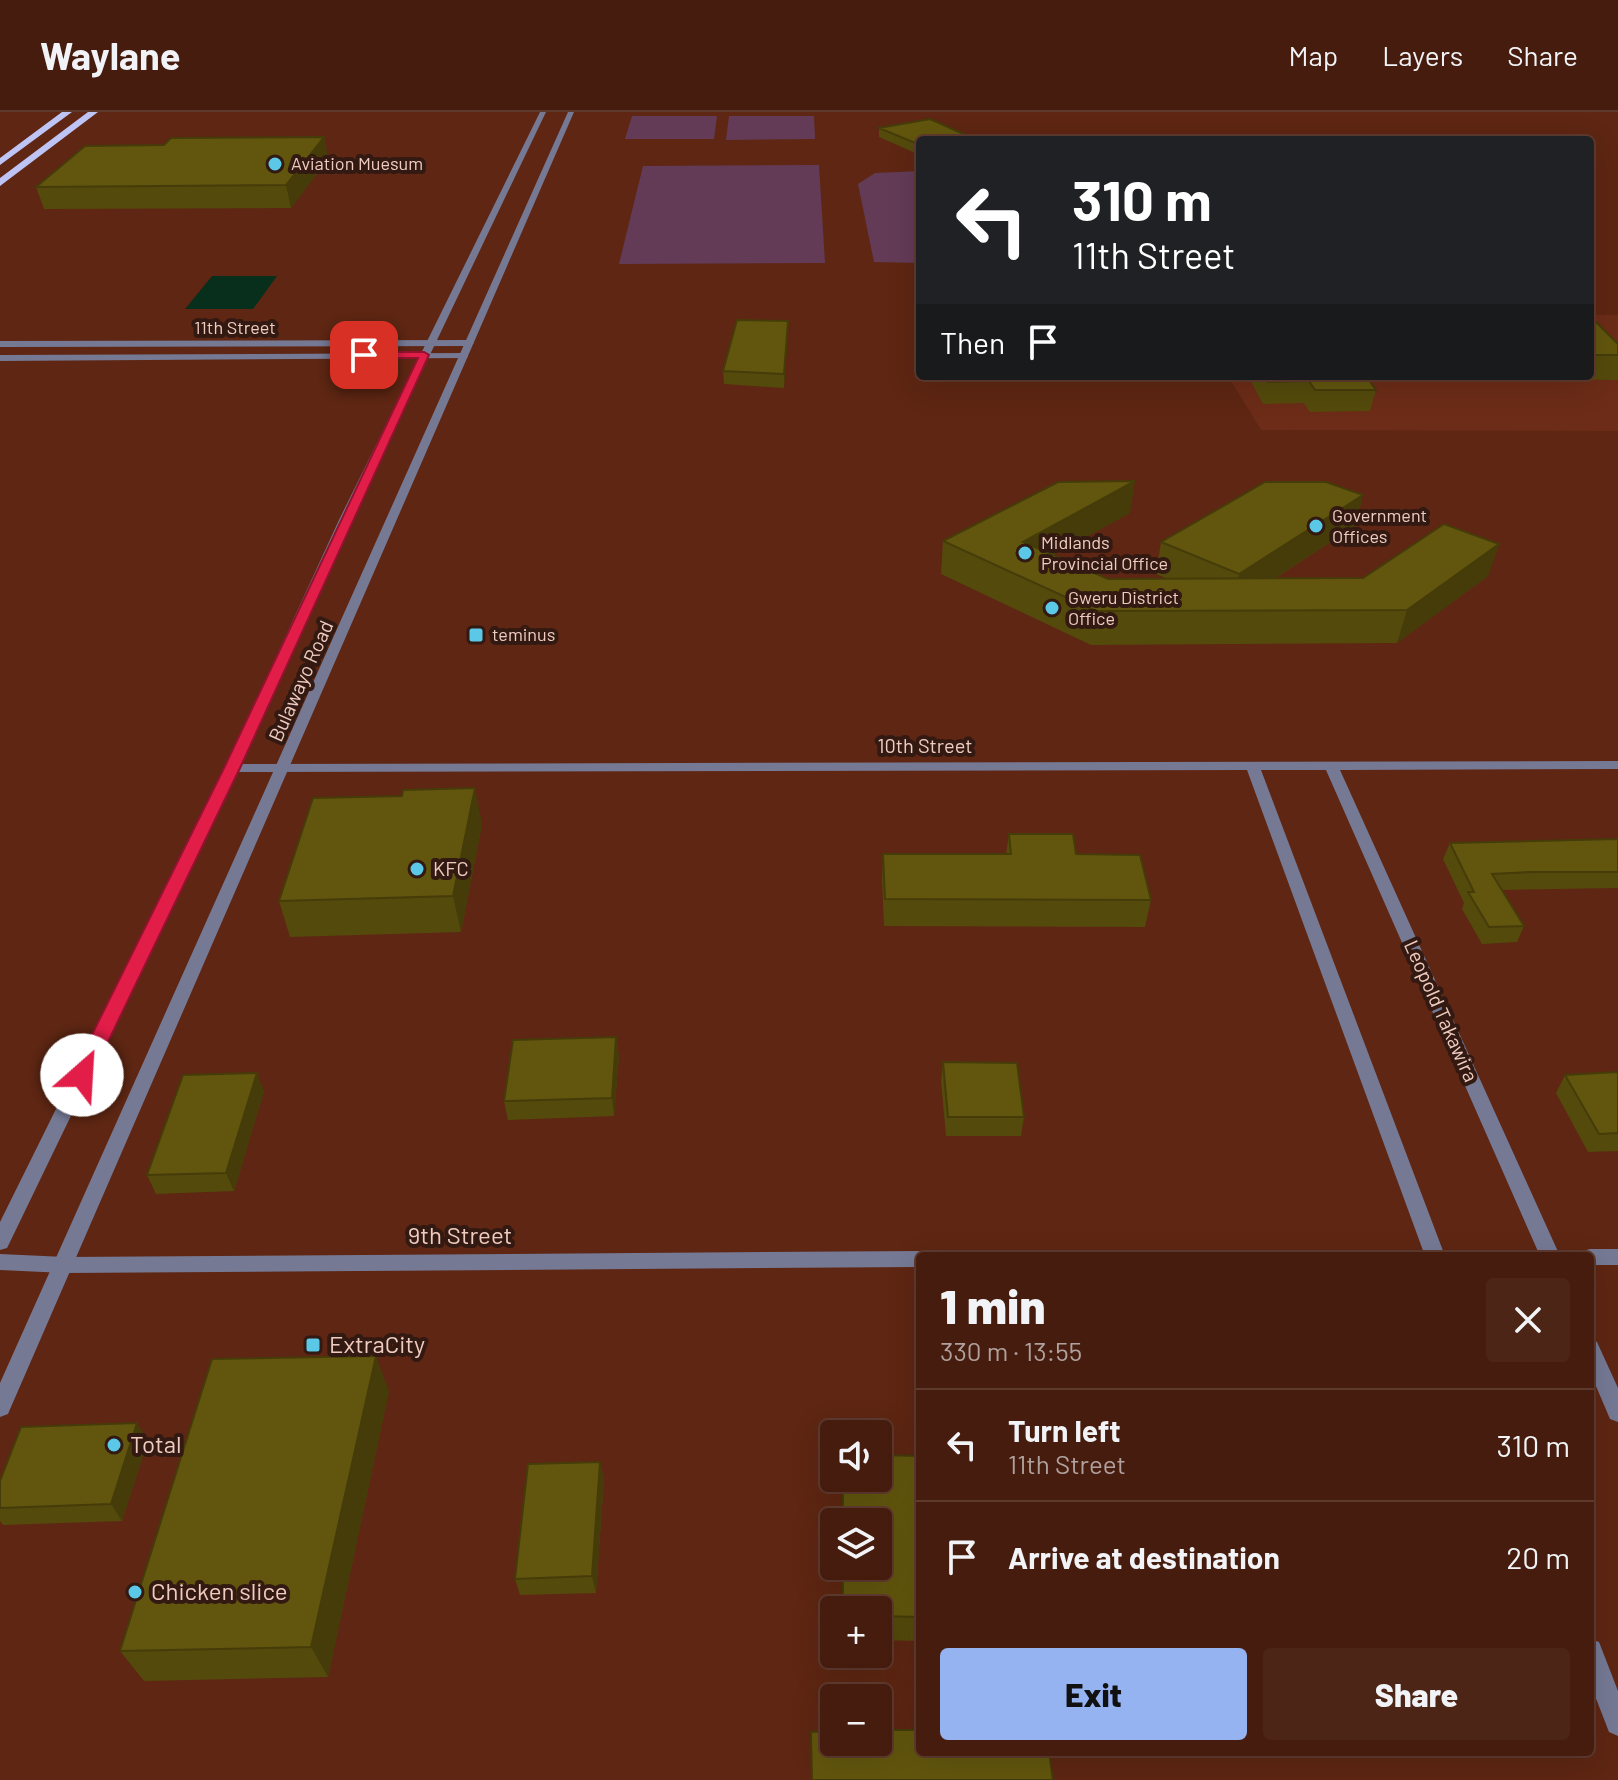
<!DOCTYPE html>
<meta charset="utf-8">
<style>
body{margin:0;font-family:Barlow,sans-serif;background:#4d2517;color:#f1f3f6;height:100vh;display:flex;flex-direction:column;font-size:30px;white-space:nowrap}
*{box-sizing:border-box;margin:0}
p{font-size:26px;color:#b0a19e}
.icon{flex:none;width:44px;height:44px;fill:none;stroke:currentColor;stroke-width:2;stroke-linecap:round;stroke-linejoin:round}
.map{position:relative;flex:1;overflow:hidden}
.sheet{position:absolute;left:916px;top:1140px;width:678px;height:504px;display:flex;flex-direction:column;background:#461c0e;border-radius:8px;box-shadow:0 8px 32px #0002,0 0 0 2px #5e3a2e}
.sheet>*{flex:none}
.hud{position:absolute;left:916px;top:24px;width:678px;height:244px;border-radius:8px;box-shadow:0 8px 32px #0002,0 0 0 2px #5e3a2e;background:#202124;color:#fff;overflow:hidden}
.tools{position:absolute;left:820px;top:1308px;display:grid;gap:16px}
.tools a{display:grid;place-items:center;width:72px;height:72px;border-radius:8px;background:#461c0e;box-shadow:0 8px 32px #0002,0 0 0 2px #5e3a2e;font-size:40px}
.pin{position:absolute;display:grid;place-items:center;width:68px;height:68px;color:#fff;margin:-34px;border-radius:16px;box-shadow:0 4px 12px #0006}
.me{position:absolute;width:88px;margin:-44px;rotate:26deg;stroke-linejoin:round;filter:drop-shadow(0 0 6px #0008)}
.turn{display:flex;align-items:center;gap:28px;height:168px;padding:0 24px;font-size:36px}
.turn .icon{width:104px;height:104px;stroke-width:2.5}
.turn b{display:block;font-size:56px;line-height:68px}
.then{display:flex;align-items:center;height:76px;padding:0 24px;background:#0003;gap:16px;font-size:30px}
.round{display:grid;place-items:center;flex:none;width:84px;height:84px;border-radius:8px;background:#4d2517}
.head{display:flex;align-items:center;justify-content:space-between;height:136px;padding:0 24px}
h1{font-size:48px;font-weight:800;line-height:60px}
.cta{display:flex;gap:16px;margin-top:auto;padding:16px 24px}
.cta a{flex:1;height:92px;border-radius:8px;background:#95b2f1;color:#111;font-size:32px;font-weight:800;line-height:92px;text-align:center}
.cta a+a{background:#4d2517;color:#f1f3f6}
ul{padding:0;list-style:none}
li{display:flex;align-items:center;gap:24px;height:112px;padding:0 24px;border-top:2px solid #5e3a2e}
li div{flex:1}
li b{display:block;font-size:30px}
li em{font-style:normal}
header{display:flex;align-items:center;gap:48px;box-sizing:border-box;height:112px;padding:0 40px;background:#461c0e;border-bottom:2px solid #5e3a2e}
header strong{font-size:38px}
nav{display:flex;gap:44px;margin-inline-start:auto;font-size:28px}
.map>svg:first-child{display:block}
</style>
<header>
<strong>Waylane</strong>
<nav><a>Map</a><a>Layers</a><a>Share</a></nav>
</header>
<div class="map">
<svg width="1618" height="1668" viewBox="0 0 1618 1668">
<rect width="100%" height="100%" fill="#5e2613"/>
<!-- built -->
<path fill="#6c2c17" d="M1590 203H1618V319L1261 318 1228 264H1590Z"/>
<!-- green -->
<path fill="#633b57" d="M632 4H717L714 27H625Z
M729 4H814L815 27 726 28Z
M819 53 825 151 619 152 643 54Z
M920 59V151L874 150 858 72 875 61Z"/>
<!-- water -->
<path fill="#082f1c" d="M212 164H277L253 197H185Z"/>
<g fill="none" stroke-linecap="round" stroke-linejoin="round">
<!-- minor -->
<path fill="#757994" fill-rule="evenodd" d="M0 229 470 228 474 231 470 234 0 235Z
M468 241V245L465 246 0 249V243Z
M1618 649V657L1340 658 1560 1144H1540L1326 658H1261L1445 1144H1425L1247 658 232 660 225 656 232 652Z
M1590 1137H1618V1153H1590V1144H1581L1583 1139Z
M920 1139 928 1144H920V1155L65 1161 0 1158V1142L65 1145Z
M1590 1227 1597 1230 1618 1276V1310L1610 1307 1590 1260Z
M1590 1527 1599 1530 1618 1579V1624L1609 1620 1590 1571Z"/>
<!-- tertiary -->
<path fill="#757994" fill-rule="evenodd" d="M540 0H546L351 408 239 656 10 1130 7 1136 0 1138V1110L225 656 339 408Z
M568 0H574L11 1295 8 1302 0 1305V1271Z"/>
<!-- trunk -->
<path fill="#bec5f4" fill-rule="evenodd" d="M62 0H72L0 53V46Z
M88 0H98L0 74V66Z"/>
</g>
<!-- wall -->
<path fill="#544a0c" d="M879 16 920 28V43L879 25Z
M324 25 328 47 291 96 44 97 36 75 164 33Z
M1590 204 1618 232V268L1437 266 1436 264H1590Z
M788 209 784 276 724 272 723 259Z
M1248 264H1366L1376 278 1370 299 1310 300 1304 291 1263 292Z
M1363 383 1355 414 1274 467 1363 466 1499 432 1488 464 1397 531 1091 533 941 462 943 429 1130 401 1053 443 1108 467H1168L1156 462 1161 430Z
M482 712 461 820 290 825 279 789Z
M1009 722 1076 742 1151 788 1145 815 884 814 882 769 883 742H1006Z
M1618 727V776L1502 778 1524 814 1517 830 1482 832 1462 797 1464 791 1443 747 1450 731Z
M616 925 619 944 614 1004 508 1008 504 989Z
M943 950 1024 1005 1021 1024H946L941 969Z
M1618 960V1039L1588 1040 1556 981 1565 963Z
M264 979 234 1079 156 1082 147 1063Z
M389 1279 328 1565 144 1569 120 1539Z
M148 1328 122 1409 3 1413 0 1409V1369Z
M920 1344V1529L878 1528V1498H842V1454H878V1410H842L843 1366H878Z
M600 1350 604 1367 596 1481 520 1483 515 1467Z"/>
<!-- shaded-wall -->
<path fill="#453c0a" d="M324 25 328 47 291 96 286 73Z
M788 209V222L784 276V262Z
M1135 369 1130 401 1019 462 1023 430Z
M1363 383 1355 414 1232 494 1239 462Z
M1499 432 1488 464 1397 531 1407 498Z
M475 676 482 712 461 820 453 784Z
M616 925 619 944 614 1004 612 986Z
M257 961 264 979 234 1079 226 1061Z
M376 1244 389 1279 328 1565 311 1535Z
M137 1311 148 1328 122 1409 111 1392Z
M600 1350 604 1367 596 1481 592 1464Z"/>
<!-- building -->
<path fill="#62560e" stroke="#453c0a" stroke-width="2" d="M930 7 977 28H920V33L879 16Z
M324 25 286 73 36 75 85 34 164 33 171 26Z
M1590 204 1618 232V243H1590Z
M737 208 788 209 784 262 723 259Z
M1265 264H1366L1376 278H1315L1309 269 1268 270Z
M1135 369 1023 430 1108 467 1363 466 1444 412 1499 432 1407 498 1096 499 943 429 1058 370Z
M1265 370H1326L1363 383 1239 462 1161 430Z
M475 676 453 784 279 789 313 686 402 684 403 678Z
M1009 722H1073L1076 742 1140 743 1151 788 885 787 883 742H1011Z
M1618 727V760H1531L1492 762 1524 814 1489 815 1468 780H1474L1450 731Z
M616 925 612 986 504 989 513 928Z
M943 950 1017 951 1024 1005H948Z
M1618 960V1021L1599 1022 1565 963Z
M257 961 226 1061 147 1063 183 963Z
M376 1244 311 1535 120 1539 212 1247Z
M137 1311 111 1392 0 1396V1369L21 1315Z
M878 1343 920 1344V1505L878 1504V1498H843V1454H878V1410H843V1366H878Z
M600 1350 592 1464 515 1467 528 1352Z
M878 1618H920V1640H1049L1053 1668H812L811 1620 834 1619V1630H878Z"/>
<!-- route -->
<path fill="#e11d48" stroke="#92132f" stroke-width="2" d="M364 240H424L429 243 240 656 92 963 89 968H75L72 963 224 656 418 246H360Z"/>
<!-- markers -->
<g fill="#5ac8e6" stroke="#321911" stroke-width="3">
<circle cx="275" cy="52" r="8"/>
<circle cx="1316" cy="414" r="8"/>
<circle cx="1025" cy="441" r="8"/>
<circle cx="1052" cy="496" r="8"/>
<rect x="468" y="515" width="16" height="16" rx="4"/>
<circle cx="417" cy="757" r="8"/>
<rect x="305" y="1225" width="16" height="16" rx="4"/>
<circle cx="114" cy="1333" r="8"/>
<circle cx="135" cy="1480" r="8"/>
</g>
<g text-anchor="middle" stroke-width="8" stroke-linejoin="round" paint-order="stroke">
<!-- far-poi labels -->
<g font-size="18" fill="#f0ccc0" stroke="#321911" text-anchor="start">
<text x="291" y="58">Aviation Muesum</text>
<text x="1332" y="410">Government<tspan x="1332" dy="21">Offices</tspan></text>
<text x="1041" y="437">Midlands<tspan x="1041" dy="21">Provincial Office</tspan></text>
<text x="1068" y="492">Gweru District<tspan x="1068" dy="21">Office</tspan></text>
<text x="492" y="529">teminus</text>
</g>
<!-- far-street labels -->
<g font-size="18" fill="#f0ccc0" stroke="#321911">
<text x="235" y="222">11th Street</text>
</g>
<!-- street labels -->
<g font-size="20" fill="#f0ccc0" stroke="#321911">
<text transform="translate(301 569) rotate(-66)" y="7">Bulawayo Road</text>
<text x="925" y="641">10th Street</text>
<text transform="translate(1441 899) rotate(66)" y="7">Leopold Takawira</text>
</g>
<!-- poi labels -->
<g font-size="20" fill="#f0ccc0" stroke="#321911" text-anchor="start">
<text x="433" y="764">KFC</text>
</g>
<!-- near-street labels -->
<g font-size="24" fill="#f0ccc0" stroke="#321911">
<text x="460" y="1132">9th Street</text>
</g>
<!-- near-poi labels -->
<g font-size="24" fill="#f0ccc0" stroke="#321911" text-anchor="start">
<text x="329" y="1241">ExtraCity</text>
<text x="130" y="1341">Total</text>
<text x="151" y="1488">Chicken slice</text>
</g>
</g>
</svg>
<div class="tools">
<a><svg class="icon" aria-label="sound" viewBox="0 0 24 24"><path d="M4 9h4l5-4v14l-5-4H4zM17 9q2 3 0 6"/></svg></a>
<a><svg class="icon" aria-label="layers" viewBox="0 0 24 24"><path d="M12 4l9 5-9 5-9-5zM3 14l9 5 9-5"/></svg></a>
<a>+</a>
<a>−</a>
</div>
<div class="pin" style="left:364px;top:243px;background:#d93025"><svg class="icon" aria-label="arrive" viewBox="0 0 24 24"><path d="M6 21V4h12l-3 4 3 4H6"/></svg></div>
<svg class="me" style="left:82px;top:963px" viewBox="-20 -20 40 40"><circle r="19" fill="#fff"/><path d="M0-13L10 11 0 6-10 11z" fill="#e11d48"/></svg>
<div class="hud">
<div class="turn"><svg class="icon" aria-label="left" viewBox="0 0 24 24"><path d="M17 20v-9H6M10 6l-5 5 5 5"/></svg><div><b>310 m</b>11th Street</div></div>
<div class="then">Then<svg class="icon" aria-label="arrive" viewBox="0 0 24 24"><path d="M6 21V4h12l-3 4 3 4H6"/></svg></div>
</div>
<section class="sheet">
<div class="head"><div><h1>1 min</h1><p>330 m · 13:55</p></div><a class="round"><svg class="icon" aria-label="close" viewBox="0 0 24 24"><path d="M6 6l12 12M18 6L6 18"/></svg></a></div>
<ul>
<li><svg class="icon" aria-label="left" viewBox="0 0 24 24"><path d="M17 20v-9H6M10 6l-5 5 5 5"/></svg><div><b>Turn left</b><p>11th Street</p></div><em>310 m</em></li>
<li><svg class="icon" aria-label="arrive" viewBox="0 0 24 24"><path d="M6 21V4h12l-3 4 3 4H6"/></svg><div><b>Arrive at destination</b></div><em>20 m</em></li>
</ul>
<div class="cta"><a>Exit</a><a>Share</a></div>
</section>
</div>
